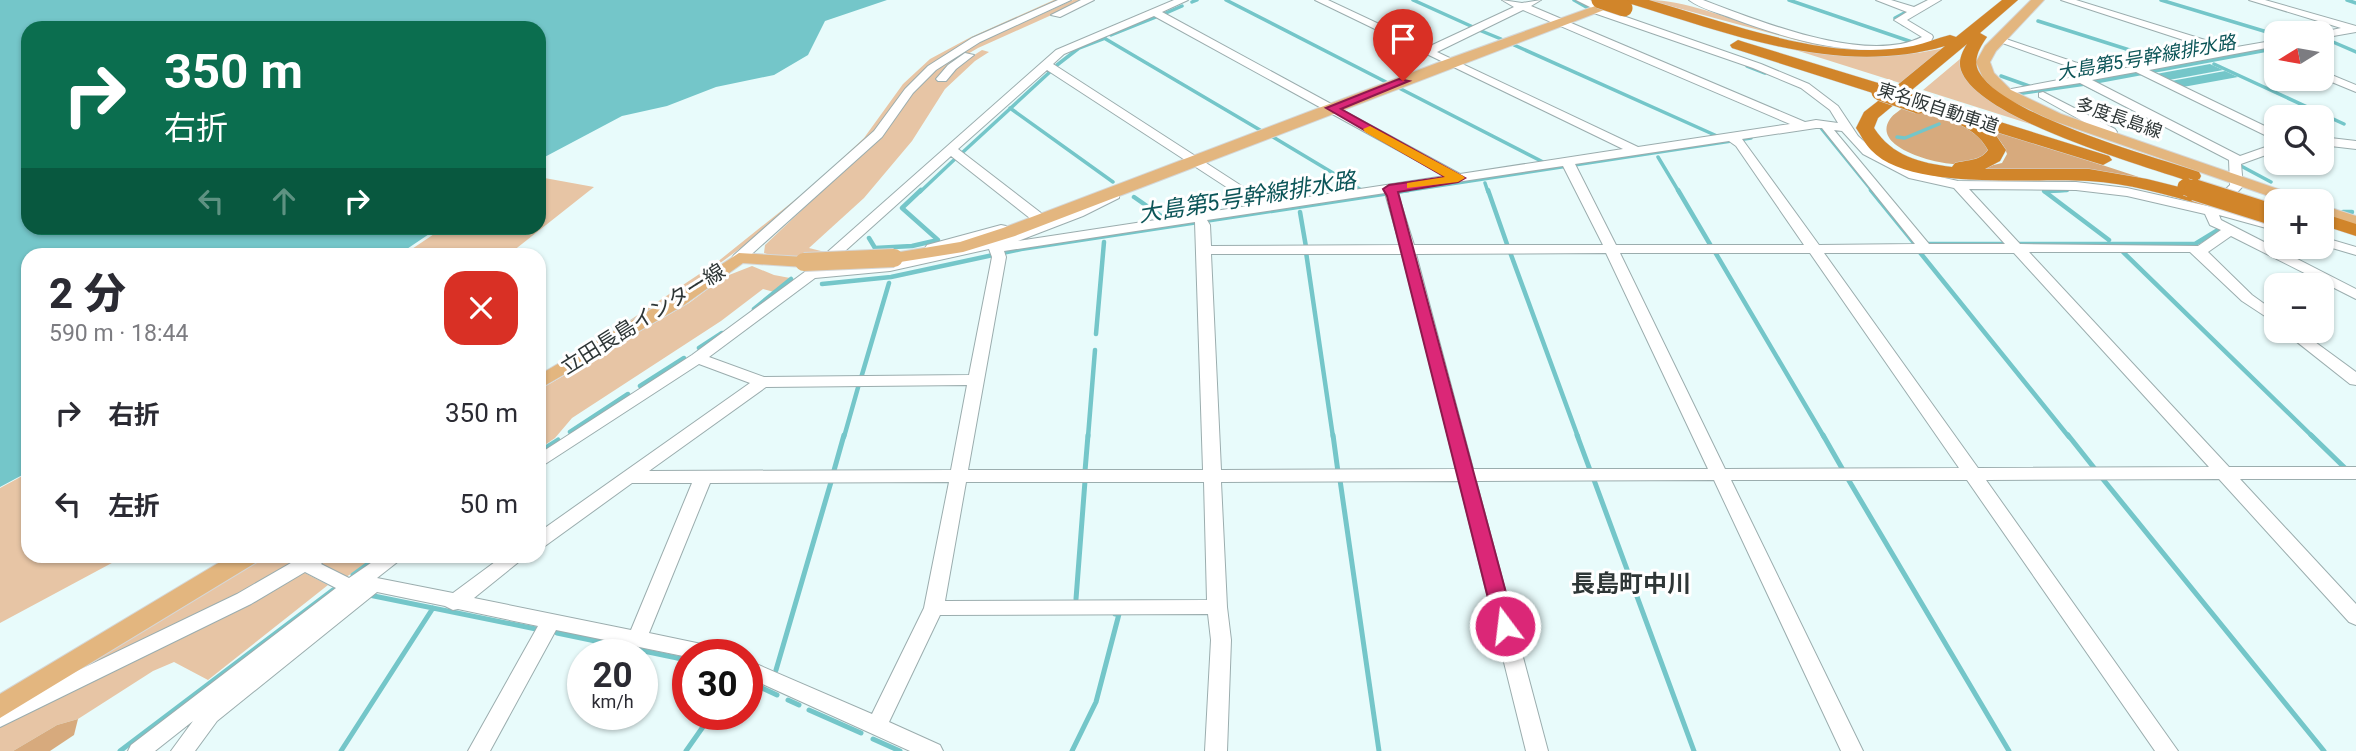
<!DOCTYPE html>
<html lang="ja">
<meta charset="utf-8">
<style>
body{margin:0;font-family:Roboto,"Noto Sans JP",sans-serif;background:#f7f7f7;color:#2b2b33;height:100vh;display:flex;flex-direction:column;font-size:26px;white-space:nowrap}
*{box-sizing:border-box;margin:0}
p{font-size:23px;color:#7c7c81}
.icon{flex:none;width:38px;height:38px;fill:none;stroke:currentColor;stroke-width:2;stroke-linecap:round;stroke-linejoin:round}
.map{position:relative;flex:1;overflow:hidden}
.details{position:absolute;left:21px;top:248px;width:525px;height:315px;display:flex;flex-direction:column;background:#fff;border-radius:21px;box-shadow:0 2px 5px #0004}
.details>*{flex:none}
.banner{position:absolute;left:21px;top:21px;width:525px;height:214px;border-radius:21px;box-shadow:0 2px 5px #0004;background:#0b6e4f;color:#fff;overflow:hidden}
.needle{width:46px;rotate:259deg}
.tools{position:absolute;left:2264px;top:21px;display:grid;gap:14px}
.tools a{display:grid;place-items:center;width:70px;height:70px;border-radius:14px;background:#fff;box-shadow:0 2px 5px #0004;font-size:35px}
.speed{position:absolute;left:567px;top:639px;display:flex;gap:14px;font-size:35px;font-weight:700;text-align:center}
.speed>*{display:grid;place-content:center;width:91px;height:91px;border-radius:50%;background:#fff;box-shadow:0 2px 5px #0004;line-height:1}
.speed small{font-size:18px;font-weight:400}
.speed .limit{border:10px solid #d22;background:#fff;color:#111}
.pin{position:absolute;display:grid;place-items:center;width:60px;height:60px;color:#fff;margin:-72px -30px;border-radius:50% 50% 50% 0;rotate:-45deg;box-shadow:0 0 7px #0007}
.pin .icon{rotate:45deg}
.me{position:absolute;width:77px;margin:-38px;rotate:345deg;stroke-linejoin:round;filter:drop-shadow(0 0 5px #0008)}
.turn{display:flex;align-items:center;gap:24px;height:147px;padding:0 28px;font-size:32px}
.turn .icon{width:91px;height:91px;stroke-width:2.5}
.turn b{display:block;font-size:49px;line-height:60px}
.lanes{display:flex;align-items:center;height:66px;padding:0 28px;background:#0003;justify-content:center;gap:35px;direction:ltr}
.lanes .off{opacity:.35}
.round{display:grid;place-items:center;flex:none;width:74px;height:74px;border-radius:21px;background:#f7f7f7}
.overview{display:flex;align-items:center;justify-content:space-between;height:119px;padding:0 28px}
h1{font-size:42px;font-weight:800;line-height:52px}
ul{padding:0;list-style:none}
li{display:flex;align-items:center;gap:21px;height:91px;padding:0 28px}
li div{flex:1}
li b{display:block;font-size:26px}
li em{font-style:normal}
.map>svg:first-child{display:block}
</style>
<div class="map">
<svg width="2356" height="751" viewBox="0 0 2356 751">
<rect width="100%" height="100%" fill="#e8fbfb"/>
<!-- green -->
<path fill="#e7c5a5" d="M1054 0H1061L971 40 929 66 906 89 874 133 753 239 667 302 582 352 716 263 816 183 864 138 903 84 930 59 971 37Z
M1073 0H1085L978 48 961 58 938 80 942 81 954 68 982 50 989 52 975 61 945 89 912 141 864 198 809 248 825 252C811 261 779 259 764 253L765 245 882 134 912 93 935 69 969 47Z
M1648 0C1686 0 1725 18 1762 28 1815 43 1859 50 1915 49L1860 51 1818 46Z
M1719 26 1776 41 1866 56 1918 53 1945 48 1900 83Z
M1960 59H1963L1965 72 2055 132 1923 90Z
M539 177 594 187 508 255H403L443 228H539Z
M752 266 774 275 790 278 774 292 763 289 721 321 572 418 555 438 539 449V390L689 303 724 277Z
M28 473V556L123 557 0 623V488Z
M262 557H313L0 714Z
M323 557H377L343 579 319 565Z
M303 572 328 585 208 680 174 662 153 671 78 719 57 725 13 751H0V722Z"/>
<!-- forest -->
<path fill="#d7aa7d" d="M1907 105 1964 125 1987 141 1990 155C1980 158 1968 163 1958 164 1940 165 1870 148 1890 119 1893 114 1902 109 1907 105Z
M1977 124 2151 181 1977 169 2002 163 2007 154C2003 139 1989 132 1977 124Z
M78 719 74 735 50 751H13L57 725Z"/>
<!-- water -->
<path fill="#74c6c9" d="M0 0H887L825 21 808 55 774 75 716 87 667 106 622 116 539 160V28H28V228H438L398 255 28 256V472L0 487Z
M2277 46V50L2089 85 2230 158H2226L2084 86 2022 95 2018 93Z
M2210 64 2223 70 2169 80 2156 74Z
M2225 71 2238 77 2183 87 2171 81Z"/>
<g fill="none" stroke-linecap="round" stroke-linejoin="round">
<!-- stream-far2 -->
<path stroke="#74c6c9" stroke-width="3.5" d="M1226 0 1386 82
M1413 0 1473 27
M1574 0 1588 8
M1789 0 1912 42
M2161 0 2277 35
M2347 0 2356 3
M1192 2 1197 0
M1166 13 1182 6
M2038 21 2161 60
M1904 25 1895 18 1908 11
M1479 30 1501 39
M1111 35 1156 17
M1104 38 1260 130
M2333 42 2356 52
M1514 45 1717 136
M2214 64 2344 124
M1057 65 1079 48 1105 38
M1747 66 1765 73
M2001 76 2029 86
M1399 88 1545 163
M1010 108 1113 182
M1821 128 1873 192
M1273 137 1363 191
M1897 137 1905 138 1939 124
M963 152 1052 70
M1658 157 1679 192
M2241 166 2271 182
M1485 183 1488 192
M920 192 956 158
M1398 192 1751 138
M2045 192 2067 190"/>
<!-- stream-far1 -->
<path stroke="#74c6c9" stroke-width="4.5" d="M1488 190 1508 247
M1678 190 1711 246
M1871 190 1915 244H2008
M2067 190 2044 191 2109 240
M1134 197 1167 220
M1300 212 1306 247
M2343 212H2352
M869 238 875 248 912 246 938 240 902 208 921 190
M2017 244H2195L2218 230
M1918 250 2069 437
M1306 252 1333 437
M1510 252 1578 437
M1715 252 1824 437
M2123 252 2313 437
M822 284 891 277 1021 249 1409 190
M754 309 791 279
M1096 334 1104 242
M699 348 722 333
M861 378 889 283
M640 386 684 358
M570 432 628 394
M844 437 859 384
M1088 437 1095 350"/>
<!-- stream -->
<path stroke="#74c6c9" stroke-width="5" d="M1333 435 1338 472
M1577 435 1590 470
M1823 435 1843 470
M2068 435 2095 469
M2311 435 2346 469
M539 452 558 440
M1085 471 1088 435
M833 474 844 435
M2102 478 2324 751
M1848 479 2009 751
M1340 480 1379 751
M1594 480 1694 751
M353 575 379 556
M369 595 536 629
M1076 599 1085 481
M557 633 682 659
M776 670 831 482
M747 681 777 695
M788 700 799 705
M809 710 861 733
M873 739 900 751
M120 751 333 590
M341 751 433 608
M686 751 712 714
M1072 751 1096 702 1119 614H1115"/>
<!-- minor casing -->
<g stroke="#9badae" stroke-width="2">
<path id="minor" d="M1058 0H1071L980 42 936 70 913 93 882 137 744 261H734L732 258 734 255 874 131 905 89 928 66 972 38Z
M1081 0H1094L1060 17 1051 15Z
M1174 0H1188L1162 12 1460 174 1623 149 1315 0H1328L1428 47 1514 7 1502 0 1522 3 1541 0 1531 6 1805 122 1816 120 1838 123 1830 110 1801 88 1753 68 1591 12 1592 8 1576 0H1590L1607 6 1606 10 1761 64 1809 84 1838 106 1858 136 1871 148 1918 172 1958 181 2076 182 2127 188 2212 207 2213 202 2230 185 2229 160 2080 83 2002 95V91L2006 90 2090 74 1994 40 2003 38 2104 72 2217 51 2061 0H2076L2231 48 2277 40V46L2149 70 2277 132V141L2136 72 2092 80 2240 156 2277 143V151L2241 164 2243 186 2223 208 2277 223V231L2219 215 2221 220 2356 289V299L2231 236 2208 252 2252 295 2277 313V324L2242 301 2190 252H2029L2229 467H2356V479H2240L2356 604V625L2349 622 2219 479 1986 480 2178 751H2155L1967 480H1731L1863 751H1841L1714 480 1476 481 1548 751H1526L1459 481 1221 482 1227 607 1231 640 1227 751H1205L1211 640 1208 614 940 615 889 722 940 745 943 751H910L747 677V660L872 714 924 608 949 482 710 483 649 633 711 646 718 648 721 654H688V657L556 630 490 751H468L538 626 458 609 453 610 445 606 377 592 217 721 195 751H171L193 721 155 751H128L131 745 336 588 305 572 251 604 0 727V708L237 594 303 556H328L321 564 349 578 381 556H405L377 578 453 593 503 556H526L474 598 631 630 692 483H632L545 546 539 548V532L750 383 699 364 539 468V454L692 355 806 271 1056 50ZM1523 10 1790 124 1638 147 1437 52ZM1154 16 1445 176 1268 203 1053 64 1064 54ZM1047 70 1254 205 1018 241 1083 216 1119 198V192L1114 191C1087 198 1062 216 1035 226 968 251 897 263 825 269L951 156 1031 219H1041V213L958 149ZM1816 128H1822L1915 244 1819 245 1742 139ZM1834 130 1842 131 1863 154 1909 178 1954 188 2005 244H1929ZM1729 141 1736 146 1804 245H1616L1575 164ZM1563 166 1603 245H1414L1397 191ZM1969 189 2076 190 2127 196 2205 214 2210 225 2221 230 2198 246 2020 244ZM1385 193 1400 245 1211 246 1210 225 1207 220ZM1195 222 1203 470H968L1006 257 1004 251ZM989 249 992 257 969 375 764 377 709 357 815 278 890 271ZM1606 253 1708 469H1473L1416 254ZM1620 253H1810L1959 468 1725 469ZM1824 253H2014L2209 467 1978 468ZM1211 254H1402L1456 469 1221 470ZM967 385 951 470 649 471 766 387ZM966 482H1204L1207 600 945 601Z
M1689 0H1703C1759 21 1866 65 1922 37L1894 20 1907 12 1876 0H1891L1914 7 1928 0H1941L1907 20 1932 35 1933 37 1930 43C1860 60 1800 43 1734 19 1719 13 1701 9 1689 0Z
M2249 0H2265L2356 26V32L2322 38V33H2318L2341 28Z
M965 53 974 55 956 69 946 81H938L936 79 948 65Z
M2322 71 2356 85V92L2322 78Z
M2043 92 2115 129 2117 132 2113 138H2105L2104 133 2039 97V93Z
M2322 137 2356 141V149L2322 145Z
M1001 225 1006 226 1008 229 1006 232 932 252 925 248 927 245Z
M2322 237 2356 247V255L2322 245Z
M2283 331H2300L2356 372V385L2350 384Z"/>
</g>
<!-- major casing -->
<g stroke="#d5d7d7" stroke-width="2">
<path id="major" d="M1612 0H1630L1015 236 963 252 894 263 885 258 894 253 960 242 1003 228 1445 60Z
M2031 0H2044L1996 51 1990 62 1994 73 2011 90 2061 114 2304 198 2306 201H2283L2051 120 2001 96 1983 78 1976 62 1985 46Z
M2322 205 2356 216V226L2322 215Z
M739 253 804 257 813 262 804 267 743 263 684 305 539 389V375L672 297Z
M230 556H260L257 562 0 718V694Z"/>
</g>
<!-- highway casing -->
<g stroke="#d5d7d7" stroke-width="1">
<path id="highway" d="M1626 0H1649C1729 23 1829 63 1913 46 1926 43 1938 38 1950 35L1956 37 2002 0H2018L1980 33 1987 37C1980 47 1972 60 1979 72 2003 115 2150 156 2199 172L2201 176 2199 180H2185C2138 164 1977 118 1961 70 1958 61 1962 52 1967 44L1878 118 1874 128C1892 156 1920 163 1952 167L1955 163C1967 160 1981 161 1988 150 1974 123 1939 117 1912 109L1910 105 1918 100 1969 116H1981L2109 156 2112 160 2103 165 1993 131 2006 150 2000 161 1985 169H2089L2147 179 2211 195 2213 199 2204 205C2166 195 2128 183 2089 181 2035 177 1910 192 1871 150 1865 144 1861 135 1856 128L1864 112 1887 94H1876L1732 48 1730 45 1738 40 1744 42 1888 86 1889 92 1945 46C1838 77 1731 34 1628 3Z
M2322 213 2356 224V236L2322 225Z"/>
</g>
<!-- minor -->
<use href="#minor" fill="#fff" fill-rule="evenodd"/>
<!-- major -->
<use href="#major" fill="#e3b67f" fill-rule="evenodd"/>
<!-- highway -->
<use href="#highway" fill="#d1852a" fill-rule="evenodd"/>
<!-- major-bridge casing -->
<g stroke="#d5d7d7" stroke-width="20" stroke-linecap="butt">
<path id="major-bridge" d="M804 262 894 258"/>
</g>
<!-- highway-bridge-far1 casing -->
<g stroke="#d5d7d7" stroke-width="18" stroke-linecap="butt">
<path id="highway-bridge-far1" d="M1600 0 1624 8
M1880 92 1918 105
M2186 187 2201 192"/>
</g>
<!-- highway-bridge casing -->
<g stroke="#d5d7d7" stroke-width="23" stroke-linecap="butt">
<path id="highway-bridge" d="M2195 190 2277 216"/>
</g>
<!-- major-bridge -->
<use href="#major-bridge" stroke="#e3b67f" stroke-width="18"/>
<!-- highway-bridge-far1 -->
<use href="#highway-bridge-far1" stroke="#d1852a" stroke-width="17"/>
<!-- highway-bridge -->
<use href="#highway-bridge" stroke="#d1852a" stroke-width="21"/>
</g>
<!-- route -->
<path fill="#db2777" stroke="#8e194d" stroke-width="2" d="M1399 79 1409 81 1341 109 1465 178 1458 182 1398 192 1515 626 1512 631 1505 633 1498 631 1495 626 1387 196 1383 189 1389 185 1445 177 1326 108Z"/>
<!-- slow -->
<path fill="#f59e0b" d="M1370 126 1463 176 1465 178 1458 182 1407 188V183L1445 177 1365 132 1363 129Z"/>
<g text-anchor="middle" stroke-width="6" stroke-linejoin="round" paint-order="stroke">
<!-- far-street labels -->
<g font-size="18" fill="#2e3636" stroke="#fff">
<text transform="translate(1938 108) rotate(18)" y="6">東名阪自動車道</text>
<text transform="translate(2119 118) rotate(19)" y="6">多度長島線</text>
</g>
<!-- far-water labels -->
<g font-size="19" font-style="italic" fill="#0c5558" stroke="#fff">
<text transform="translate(2146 57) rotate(-10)" y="7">大島第5号幹線排水路</text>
</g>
<!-- street labels -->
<g font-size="21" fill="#2e3636" stroke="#fff">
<text transform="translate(643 319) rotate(-32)" y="7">立田長島インター線</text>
</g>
<!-- water labels -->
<g font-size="23" font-style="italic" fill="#0c5558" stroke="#fff">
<text transform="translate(1247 197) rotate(-9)" y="8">大島第5号幹線排水路</text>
</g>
<!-- quarter labels -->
<g font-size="24" font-weight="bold" fill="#2e3636" stroke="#fff">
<text x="1631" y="592">長島町中川</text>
</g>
</g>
</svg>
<div class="tools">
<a><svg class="needle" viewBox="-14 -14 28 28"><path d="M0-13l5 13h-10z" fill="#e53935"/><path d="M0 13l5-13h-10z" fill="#7c7c81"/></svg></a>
<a><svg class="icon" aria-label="search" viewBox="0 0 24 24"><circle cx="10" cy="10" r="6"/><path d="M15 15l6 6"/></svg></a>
<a>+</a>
<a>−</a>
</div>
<div class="speed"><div>20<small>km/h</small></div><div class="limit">30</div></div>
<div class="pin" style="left:1403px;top:81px;background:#d93025"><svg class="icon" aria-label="arrive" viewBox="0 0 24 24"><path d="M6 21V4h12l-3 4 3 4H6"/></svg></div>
<svg class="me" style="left:1505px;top:626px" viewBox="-20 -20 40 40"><circle r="17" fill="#db2777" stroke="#fff" stroke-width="3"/><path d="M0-11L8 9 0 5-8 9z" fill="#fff"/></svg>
<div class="banner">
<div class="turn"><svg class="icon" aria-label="right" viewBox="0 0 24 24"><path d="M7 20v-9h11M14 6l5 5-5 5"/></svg><div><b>350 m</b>右折</div></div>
<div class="lanes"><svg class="icon off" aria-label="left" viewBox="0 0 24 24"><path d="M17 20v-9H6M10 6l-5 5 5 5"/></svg><svg class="icon off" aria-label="ahead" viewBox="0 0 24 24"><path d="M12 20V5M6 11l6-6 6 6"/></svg><svg class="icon" aria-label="right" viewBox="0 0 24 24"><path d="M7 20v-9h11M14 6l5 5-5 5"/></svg></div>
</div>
<section class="details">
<div class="overview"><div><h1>2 分</h1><p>590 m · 18:44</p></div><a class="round" style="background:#d93025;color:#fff"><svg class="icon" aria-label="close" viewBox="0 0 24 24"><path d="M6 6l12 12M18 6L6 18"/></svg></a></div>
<ul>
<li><svg class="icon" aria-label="right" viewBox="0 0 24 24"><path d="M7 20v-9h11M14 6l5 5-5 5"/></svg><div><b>右折</b></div><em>350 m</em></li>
<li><svg class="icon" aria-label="left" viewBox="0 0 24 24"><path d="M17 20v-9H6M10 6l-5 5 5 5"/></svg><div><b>左折</b></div><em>50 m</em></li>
</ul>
</section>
</div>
